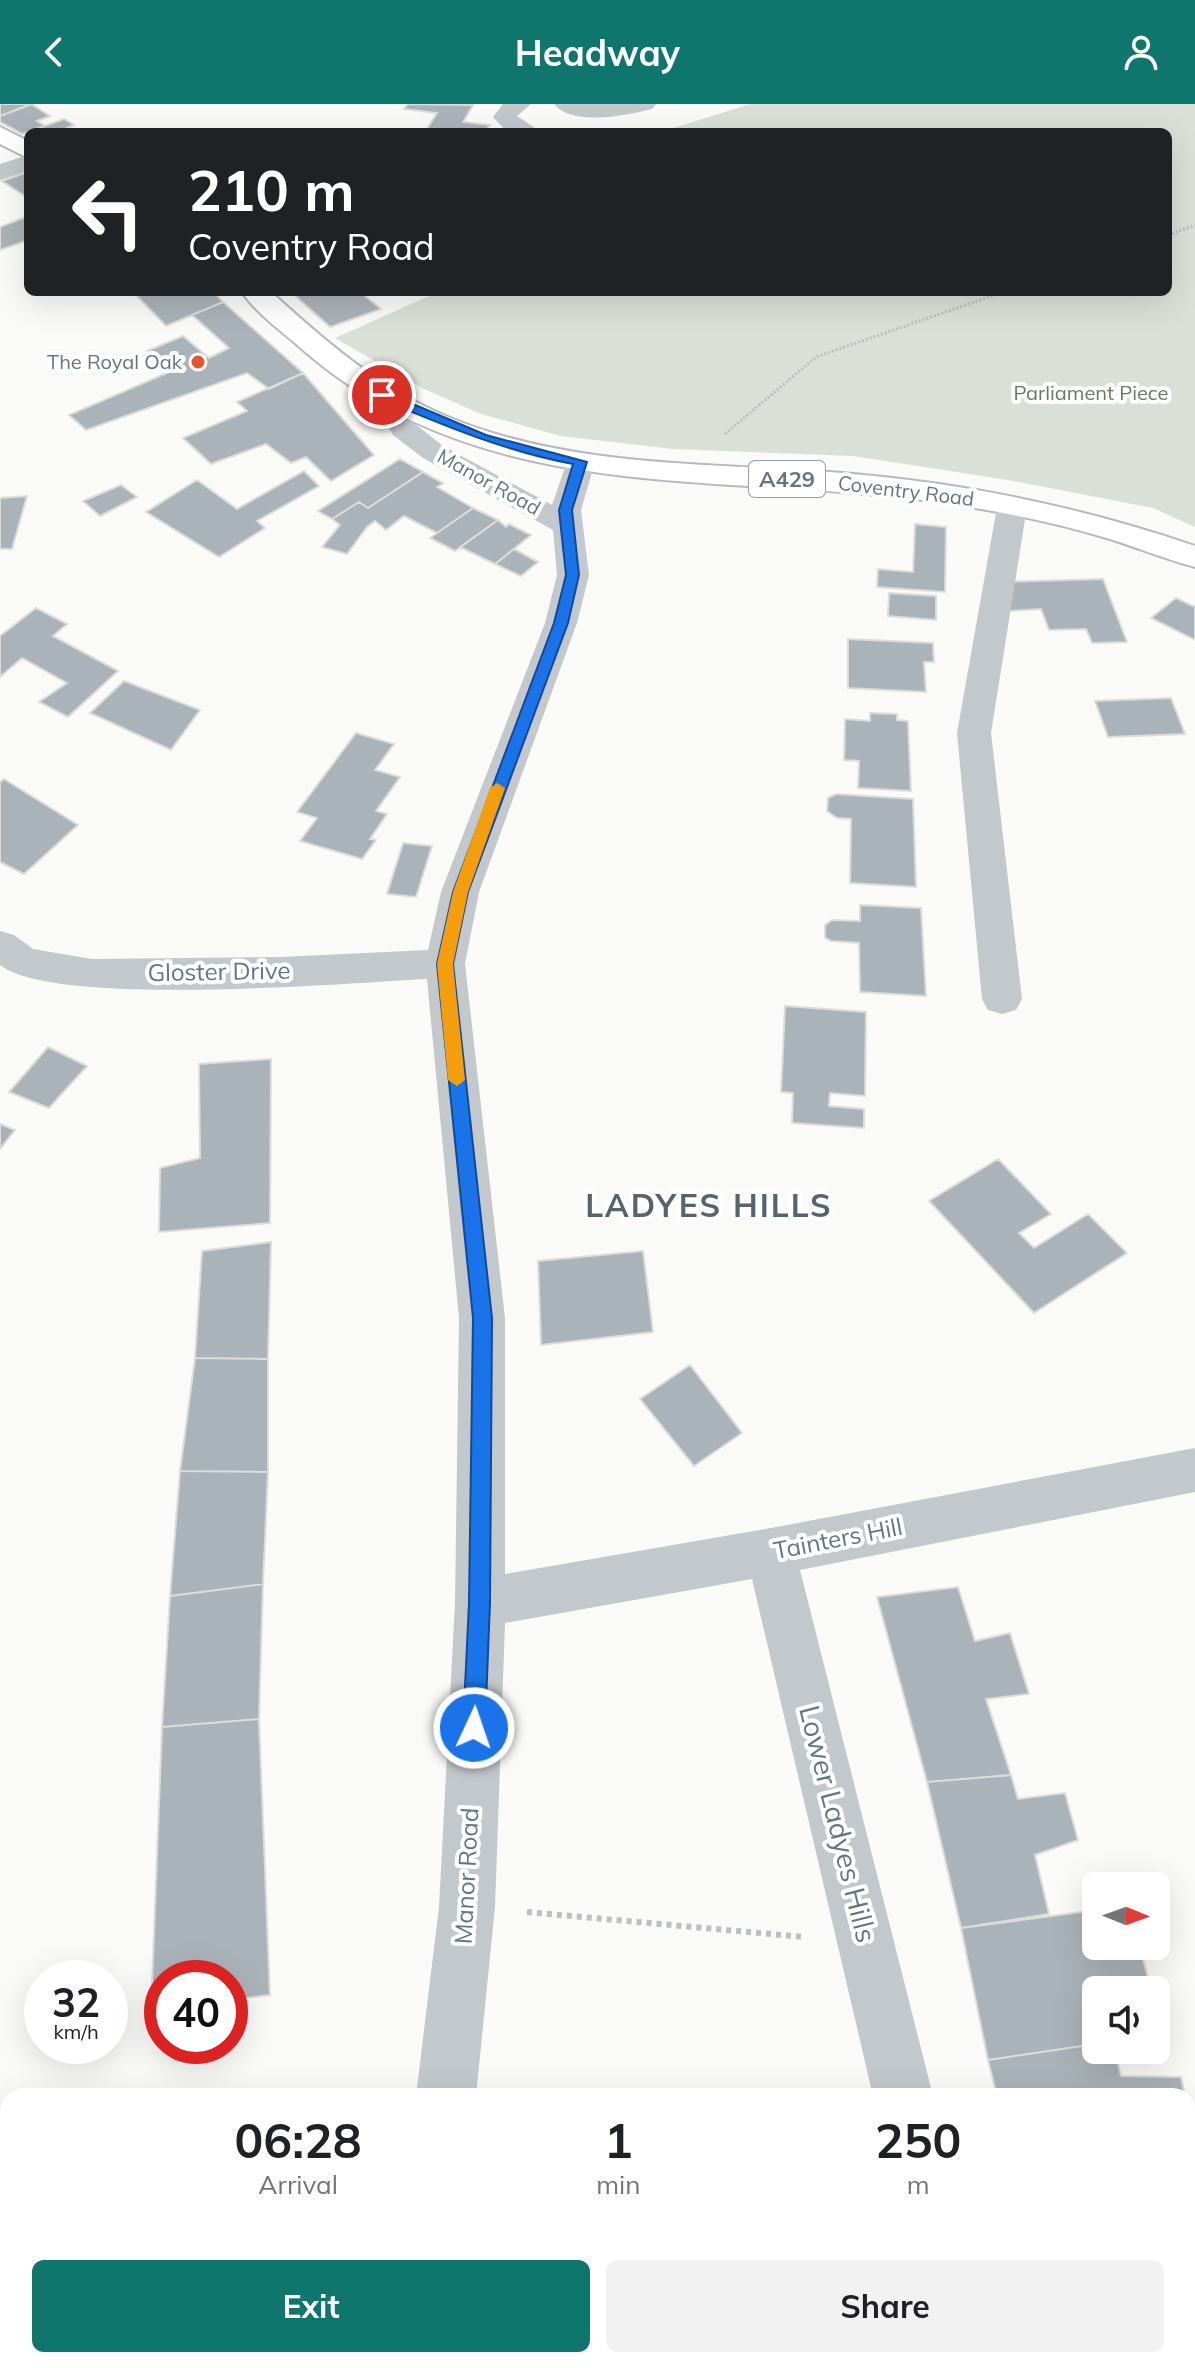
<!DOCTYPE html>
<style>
body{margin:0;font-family:Mulish,sans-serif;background:#f2f2f2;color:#202124;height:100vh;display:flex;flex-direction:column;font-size:30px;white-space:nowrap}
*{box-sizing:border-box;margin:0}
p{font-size:26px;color:#757577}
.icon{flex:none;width:44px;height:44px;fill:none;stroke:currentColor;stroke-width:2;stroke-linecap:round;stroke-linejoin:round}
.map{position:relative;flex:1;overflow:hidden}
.drawer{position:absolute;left:0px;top:1984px;width:1196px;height:280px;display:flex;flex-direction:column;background:#fff;border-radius:24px 24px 0 0;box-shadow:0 8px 32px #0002}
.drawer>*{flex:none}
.banner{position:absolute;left:24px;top:24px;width:1148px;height:168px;border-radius:12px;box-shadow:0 8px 32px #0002;background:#202124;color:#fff;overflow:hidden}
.needle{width:52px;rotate:91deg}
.buttons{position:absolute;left:1082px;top:1768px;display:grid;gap:16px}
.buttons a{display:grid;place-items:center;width:88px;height:88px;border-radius:12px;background:#fff;box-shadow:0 8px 32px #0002;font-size:40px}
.speed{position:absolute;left:24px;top:1856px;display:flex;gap:16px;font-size:40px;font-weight:700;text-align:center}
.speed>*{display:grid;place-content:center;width:104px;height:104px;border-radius:50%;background:#fff;box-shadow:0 8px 32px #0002;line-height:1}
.speed small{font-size:20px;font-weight:400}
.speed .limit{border:12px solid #d22;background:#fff;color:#111}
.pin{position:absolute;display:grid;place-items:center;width:68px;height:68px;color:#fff;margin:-34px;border:4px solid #fff;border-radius:50%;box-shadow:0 2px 8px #0007}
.me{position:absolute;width:88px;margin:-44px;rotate:3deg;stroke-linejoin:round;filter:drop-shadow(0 0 6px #0008)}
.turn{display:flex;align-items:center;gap:28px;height:168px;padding:0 32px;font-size:36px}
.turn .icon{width:104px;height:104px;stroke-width:2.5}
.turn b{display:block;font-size:56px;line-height:68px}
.eta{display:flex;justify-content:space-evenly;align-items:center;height:136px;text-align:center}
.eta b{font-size:48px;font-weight:700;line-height:56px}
.button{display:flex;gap:16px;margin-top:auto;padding:16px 32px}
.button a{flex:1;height:92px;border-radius:12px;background:#0f766e;color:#fff;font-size:32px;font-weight:700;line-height:92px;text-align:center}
.button a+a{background:#f2f2f2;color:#202124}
header{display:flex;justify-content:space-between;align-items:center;height:104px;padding:0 32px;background:#0f766e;color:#fff;font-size:36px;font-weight:700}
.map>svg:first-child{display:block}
</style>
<header><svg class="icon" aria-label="back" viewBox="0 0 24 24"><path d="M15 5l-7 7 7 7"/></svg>Headway<svg class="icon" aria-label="person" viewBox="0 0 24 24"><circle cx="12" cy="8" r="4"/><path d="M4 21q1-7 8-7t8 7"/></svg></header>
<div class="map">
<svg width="1195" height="2264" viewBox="0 0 1195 2264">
<rect width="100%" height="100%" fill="#fafaf8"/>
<!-- green -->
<path fill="#dadfd7" d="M750 0H1195V423L1153 404 1008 376 853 352 673 345 561 332 481 310 422 284 335 234 438 188H1168V28H661Z"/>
<!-- building -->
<path fill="#aab3b9" stroke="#dcdcda" stroke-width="2" d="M0 0H32L0 12Z
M31 0 50 12 37 17 45 22 22 30 0 18V12Z
M408 0 473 1 463 18 490 21 485 28H425L437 9 404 5Z
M64 15 74 21 67 24 74 28H28Z
M28 68V94L2 77Z
M28 112V136L0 146V123Z
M133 188H214L223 198 166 222Z
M291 188H360L381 205 330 223Z
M223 198 303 269 269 285 247 269 86 326 69 311 174 266 147 247 183 232 209 254 229 244 192 211Z
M303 269 374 351 331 377 306 353 291 359 266 340 211 360 183 334 247 307 237 298Z
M400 355 423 368 368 404 359 398 332 415 318 407Z
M304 367 319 382 257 417 265 424 219 453 146 408 197 376 237 405Z
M423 368 443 379 437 383 473 404 437 429 404 412 386 426 375 417 367 423 347 450 322 443 340 421 332 415 359 398 368 404Z
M121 381 137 393 100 412 83 397Z
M27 392 12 445H0V394Z
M473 404 498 416 455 447 430 434Z
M498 416 506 423 509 420 531 431 495 460 460 443Z
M915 420 946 423 945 488 877 483 878 465 913 468Z
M514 445 538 458 521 472 495 460Z
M1103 475 1127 538 1092 539 1086 525 1049 526 1041 505 1009 507 1000 478Z
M889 489 936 492V516L888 512Z
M1176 494 1195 503V536L1151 514Z
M36 504 67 520 53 532 118 567 68 613 39 598 67 579 22 554 0 573V532Z
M848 535 933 539 934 558H924L926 588 848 584Z
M124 577 200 606 171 646 90 609Z
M1171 594 1185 630 1108 633 1095 597Z
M870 609 897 610V616L908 617 911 687 858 684 859 657 844 656 845 615 870 617Z
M356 629 394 640 375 666 400 673 376 707 387 710 370 735 376 736 362 755 300 737 317 714 297 708Z
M4 675 78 721 24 770 0 758V678Z
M836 690 913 695 916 783 850 779 851 715 837 714 827 707 828 694Z
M403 739 432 742 416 793 387 790Z
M860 801 921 804 926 892 860 888 859 839 831 837 825 834V821L832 816 860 817Z
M785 902 866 908 865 992 830 989 829 1002 864 1005V1024L792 1019 793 989 781 988Z
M48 943 87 962 49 1004 9 988Z
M271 955 270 1119 159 1128 160 1064 200 1054 199 960Z
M0 1020 15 1026 0 1045Z
M998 1055 1051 1110 1019 1129 1034 1144 1088 1110 1127 1149 1034 1209 929 1097Z
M271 1138 268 1255 195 1254 202 1147Z
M643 1147 653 1228 541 1241 538 1157Z
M195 1254 268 1255V1368L180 1367Z
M690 1261 742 1329 694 1362 640 1295Z
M180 1367 268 1368 263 1480 170 1492Z
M263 1480 259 1615 162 1623 170 1492Z
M958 1483 975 1537 1010 1529 1029 1590 986 1595 1011 1671 927 1678 877 1493Z
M259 1615 270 1891 230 1896V1874H162V1904L151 1905 162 1623Z
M1011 1671 1018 1695 1065 1689 1078 1736 1035 1751 1049 1810 961 1824 927 1678Z
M1088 1807 1096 1842H1140L1151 1886H1096V1940L988 1956 961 1824Z
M1096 1940V1946H1115L1121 1972 1181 1973 1185 1992H997L988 1956Z
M611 2256H872V2264H640Z"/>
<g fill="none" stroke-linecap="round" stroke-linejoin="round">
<!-- major casing -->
<g stroke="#b5babe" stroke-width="4">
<path id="major" d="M0 23 28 37V54L0 40Z
M242 188H271C325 237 380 285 448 313 575 366 718 358 853 370 969 380 1084 404 1195 442V463C1164 455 1134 442 1103 433 1049 417 993 406 937 398 716 367 486 404 303 246 283 228 257 210 242 188Z"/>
</g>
<!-- path-far1 -->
<path stroke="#bbbfc2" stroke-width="3" stroke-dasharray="2 2" stroke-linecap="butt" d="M1168 131 1195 121
M725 330 816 253 1003 188"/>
<!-- path -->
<path stroke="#bbbfc2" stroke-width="6" stroke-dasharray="5 5" stroke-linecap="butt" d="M527 1808 804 1833"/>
<!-- minor -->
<path fill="#c3c8cc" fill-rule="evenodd" d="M503 0H531L517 12 541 28H507L493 13Z
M554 0H656L652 5C628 11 572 23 554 0Z
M28 51V67L0 76V60Z
M382 282 392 285 414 319 443 342 552 401 569 352 580 349 591 352 595 358 581 406 589 471 577 519 479 788 465 860 505 1214V1470L771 1424 1195 1344V1388L800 1466 933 1992H873L752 1475 505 1519 495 1803 476 1992H416L439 1803 455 1499 459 1214 427 875C346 879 56 904 0 861V827L14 831 33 845 92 855 281 853 428 846 441 788 545 519 557 471 553 426 423 354 393 331 368 291 372 285Z
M1012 394 1023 396 1027 403 991 629 1022 895 1016 906 1002 910 988 906 982 895 957 629 997 403 1001 396Z
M345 2256H410L407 2264H342Z
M935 2256H999L1001 2264H937Z"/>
<!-- major -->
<use href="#major" fill="#fff" fill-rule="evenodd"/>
</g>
<!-- route -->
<path fill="#1a73e8" stroke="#114b97" stroke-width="2" d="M378 289H387L486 331 587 358 572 406 579 471 568 519 468 788 453 860 492 1214 490 1499 485 1624 482 1631 474 1635 466 1631 463 1624 469 1499 473 1214 437 860 453 788 554 519 566 471 559 406 573 360C504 347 443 321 378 294Z"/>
<!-- slow -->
<path fill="#f59e0b" d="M497 679 505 684 468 788 453 860 465 976 457 982 448 976 437 860 453 788 490 684Z"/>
<!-- markers -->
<circle fill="#e4572e" stroke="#fff" stroke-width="3" cx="198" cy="258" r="8"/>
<g text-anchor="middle" stroke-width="8" stroke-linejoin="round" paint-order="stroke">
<!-- far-poi labels -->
<g font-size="20" fill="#657683" stroke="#fff" text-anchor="end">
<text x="182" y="265">The Royal Oak</text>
</g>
<!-- far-park labels -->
<g font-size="20" fill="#687a64" stroke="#fff">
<text x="1091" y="296">Parliament Piece</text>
</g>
<!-- far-street labels -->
<g font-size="20" fill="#657683" stroke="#fff">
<text transform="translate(489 378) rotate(29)" y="7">Manor Road</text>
<text transform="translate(906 387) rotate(7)" y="7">Coventry Road</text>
</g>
<!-- shield labels -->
<rect fill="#fff" stroke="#939fa8" stroke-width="2" x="749" y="357" width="76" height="36" rx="6"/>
<g font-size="22" font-weight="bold" fill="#657683">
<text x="787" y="383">A429</text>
</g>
<!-- street labels -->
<g font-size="24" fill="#657683" stroke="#fff">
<text transform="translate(219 868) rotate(-1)" y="8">Gloster Drive</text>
<text transform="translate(838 1435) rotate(-11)" y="8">Tainters Hill</text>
<text transform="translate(467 1772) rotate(-87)" y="8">Manor Road</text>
</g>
<!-- near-street labels -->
<g font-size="28" fill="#657683" stroke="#fff">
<text transform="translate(838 1720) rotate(76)" y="10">Lower Ladyes Hills</text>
</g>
<!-- district labels -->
<g font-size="32" font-weight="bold" letter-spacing="2" fill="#57646e" stroke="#fff">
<text x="709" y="1113">LADYES HILLS</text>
</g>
</g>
</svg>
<div class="buttons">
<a><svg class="needle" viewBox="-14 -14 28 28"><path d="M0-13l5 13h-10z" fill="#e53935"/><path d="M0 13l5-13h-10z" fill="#757577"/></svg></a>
<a><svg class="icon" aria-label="sound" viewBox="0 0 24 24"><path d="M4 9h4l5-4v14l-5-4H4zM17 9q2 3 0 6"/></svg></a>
</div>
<div class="speed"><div>32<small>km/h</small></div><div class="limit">40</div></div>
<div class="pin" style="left:382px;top:291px;background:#d93025"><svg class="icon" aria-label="arrive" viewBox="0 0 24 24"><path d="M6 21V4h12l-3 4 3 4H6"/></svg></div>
<svg class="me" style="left:474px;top:1624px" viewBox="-20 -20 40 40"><circle r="17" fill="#1a73e8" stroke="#fff" stroke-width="3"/><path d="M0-11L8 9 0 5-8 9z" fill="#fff"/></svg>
<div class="banner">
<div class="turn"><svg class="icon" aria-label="left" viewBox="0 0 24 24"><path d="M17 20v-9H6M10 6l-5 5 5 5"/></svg><div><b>210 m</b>Coventry Road</div></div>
</div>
<section class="drawer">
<div class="eta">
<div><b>06:28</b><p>Arrival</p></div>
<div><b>1</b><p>min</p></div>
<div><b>250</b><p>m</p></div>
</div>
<div class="button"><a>Exit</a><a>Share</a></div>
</section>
</div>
